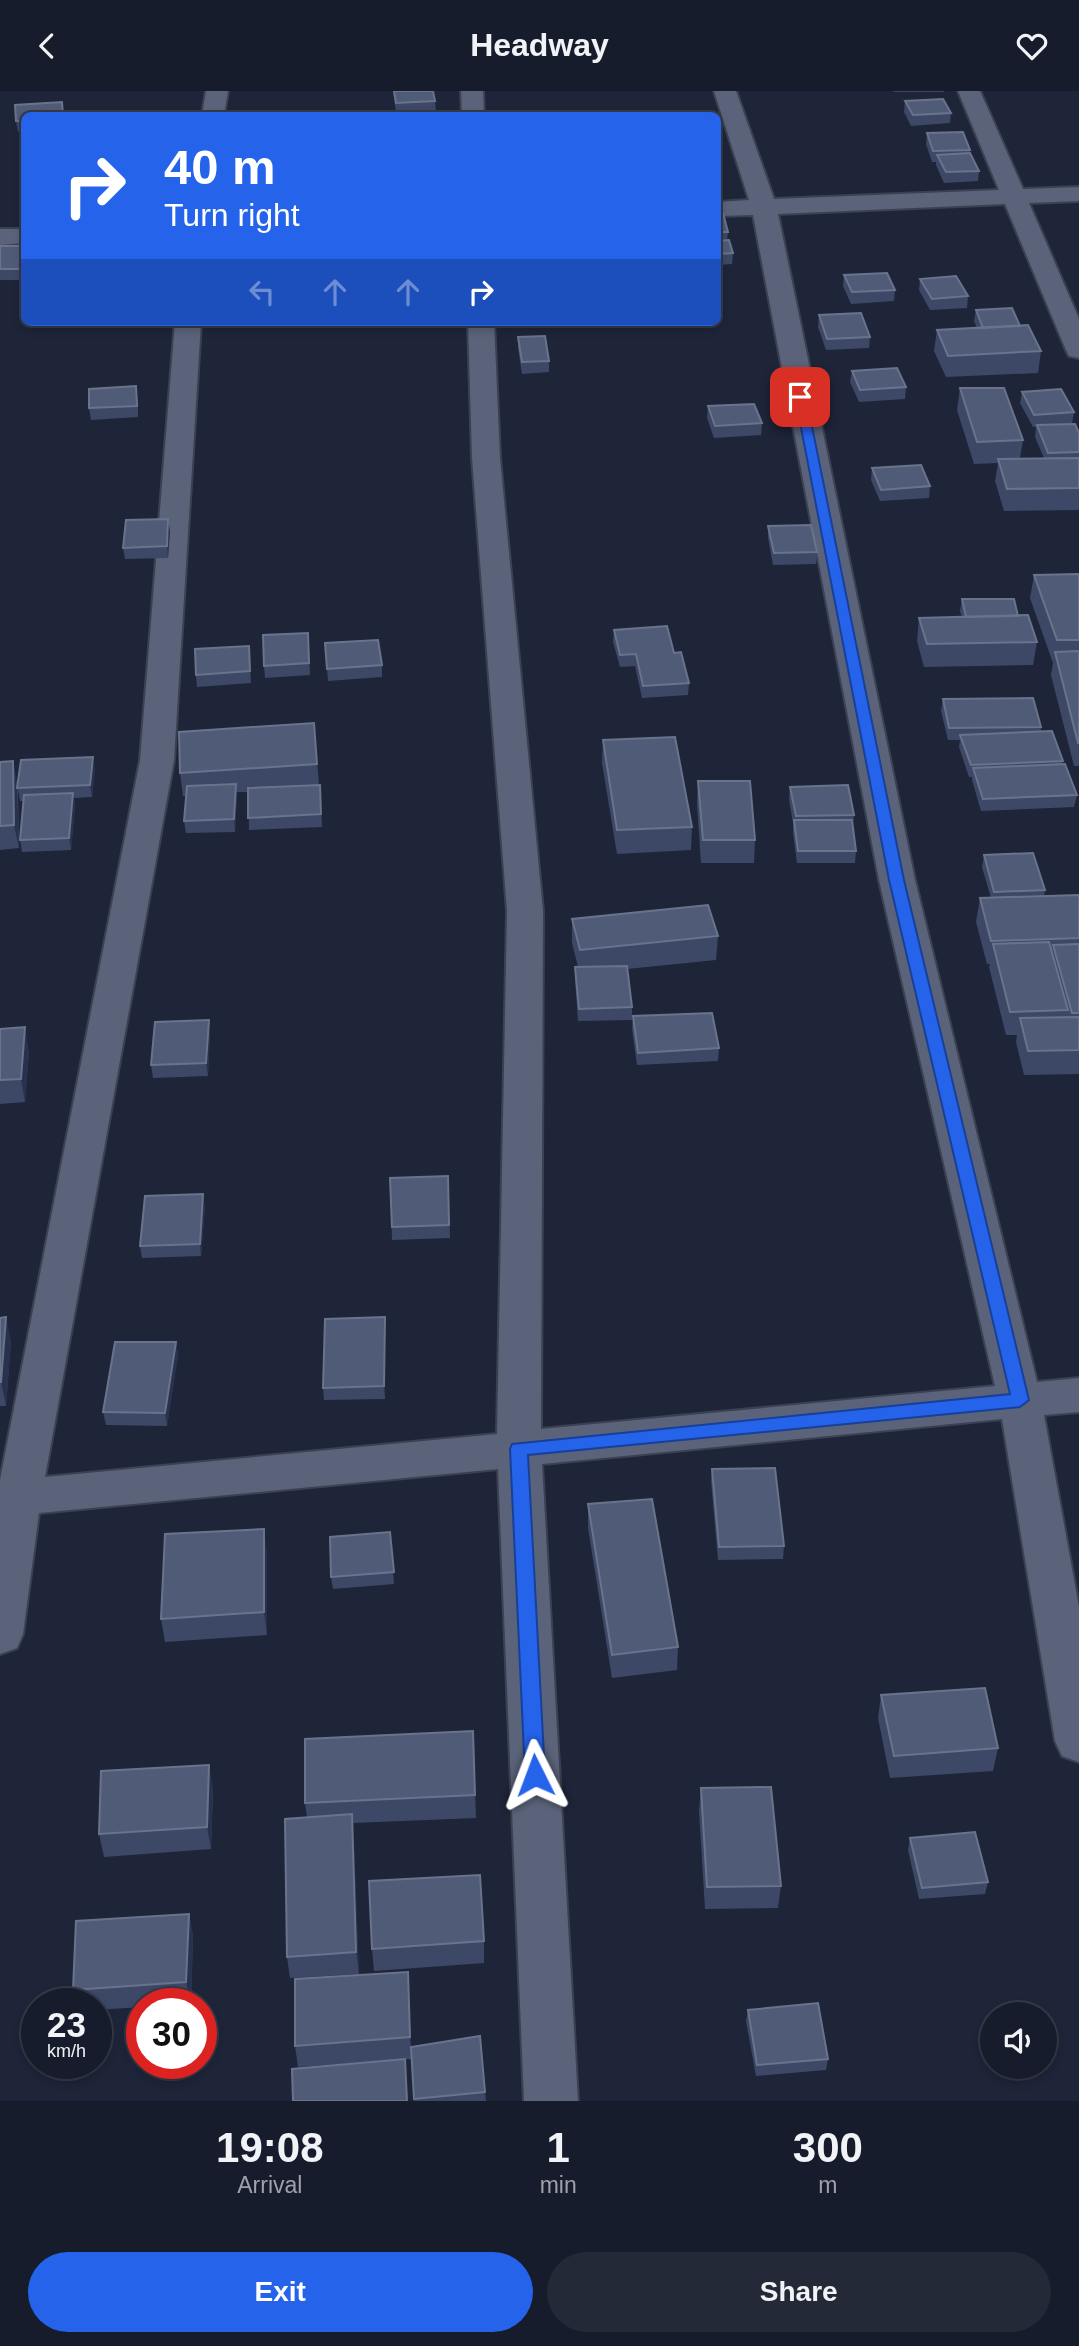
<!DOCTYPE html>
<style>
body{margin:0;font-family:Helvetica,sans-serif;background:#232937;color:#f1f3f6;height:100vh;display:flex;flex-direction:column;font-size:26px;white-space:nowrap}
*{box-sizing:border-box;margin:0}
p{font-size:23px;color:#9ea1a9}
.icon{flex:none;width:38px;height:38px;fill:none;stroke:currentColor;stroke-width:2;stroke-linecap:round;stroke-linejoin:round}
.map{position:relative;height:2010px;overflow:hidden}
.sheet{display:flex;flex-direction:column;background:#161c2b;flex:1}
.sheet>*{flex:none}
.guide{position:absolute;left:21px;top:21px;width:700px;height:214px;border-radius:10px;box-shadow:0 4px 10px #0003,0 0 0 2px #353a47;background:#2563eb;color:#fff;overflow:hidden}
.tools{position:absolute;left:980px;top:1911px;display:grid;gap:14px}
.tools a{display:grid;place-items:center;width:77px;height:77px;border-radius:50%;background:#161c2b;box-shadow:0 4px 10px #0003,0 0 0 2px #353a47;font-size:35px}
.speed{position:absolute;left:21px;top:1897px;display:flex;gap:14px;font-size:35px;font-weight:700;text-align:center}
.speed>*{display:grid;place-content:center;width:91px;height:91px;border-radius:50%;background:#161c2b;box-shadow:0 4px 10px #0003,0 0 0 2px #353a47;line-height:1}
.speed small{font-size:18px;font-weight:400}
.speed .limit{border:10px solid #d22;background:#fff;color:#111}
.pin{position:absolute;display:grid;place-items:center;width:60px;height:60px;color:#fff;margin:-30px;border-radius:14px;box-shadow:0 4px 10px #0006}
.me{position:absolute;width:77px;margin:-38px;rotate:357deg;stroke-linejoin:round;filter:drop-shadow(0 0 5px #0008)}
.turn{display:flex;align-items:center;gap:24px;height:147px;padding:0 28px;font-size:32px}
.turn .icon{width:91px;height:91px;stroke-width:2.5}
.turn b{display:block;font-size:49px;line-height:60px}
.lanes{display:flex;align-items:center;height:66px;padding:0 28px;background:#0003;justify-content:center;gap:35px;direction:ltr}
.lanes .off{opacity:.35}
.eta{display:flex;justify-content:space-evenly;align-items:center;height:119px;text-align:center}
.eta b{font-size:42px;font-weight:800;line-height:49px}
.button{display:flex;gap:14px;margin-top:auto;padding:14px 28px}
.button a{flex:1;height:80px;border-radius:42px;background:#2563eb;color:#fff;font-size:28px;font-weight:800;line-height:80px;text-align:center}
.button a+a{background:#232937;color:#f1f3f6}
header{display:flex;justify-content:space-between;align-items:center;height:91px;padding:0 28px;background:#161c2b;font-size:32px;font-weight:800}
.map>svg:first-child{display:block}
</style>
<header><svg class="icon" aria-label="back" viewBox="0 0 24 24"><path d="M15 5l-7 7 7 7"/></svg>Headway<svg class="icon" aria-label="heart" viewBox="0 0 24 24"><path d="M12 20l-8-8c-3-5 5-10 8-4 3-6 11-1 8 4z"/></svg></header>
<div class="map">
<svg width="1079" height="2010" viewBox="0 0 1079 2010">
<rect width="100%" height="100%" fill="#1e2539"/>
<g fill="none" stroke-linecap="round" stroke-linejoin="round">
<!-- minor casing -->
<g stroke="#3b4151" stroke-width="4">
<path id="minor" d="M206 0H228L224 24H202Z
M461 0H483L484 24H462Z
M714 0H736L774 108 999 99 958 0H980L1023 98 1079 96V110L1029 112 1079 228V267L1069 265 1066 259 1005 113 778 123 915 789 1037 1291 1079 1287V1321L1044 1324 1079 1516V1671L1062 1665 1055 1650 1002 1328 542 1373 578 2010H524L498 1378 39 1422 23 1543 17 1557 0 1563V1389L140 669 175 231H201L174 669 45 1386 497 1343 507 820 472 367 468 231H494L500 367 543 820 541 1338 995 1295 879 789 753 124 718 125V111L749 109Z
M0 138H24V152L0 154Z"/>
</g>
<!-- minor -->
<use href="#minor" fill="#5a637a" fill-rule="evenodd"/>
</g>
<!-- wall -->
<path fill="#3d4867" d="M393 0 435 10 436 20 396 22Z
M893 0H944V1H894Z
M905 10 951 22 950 32 911 35 904 21Z
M24 24V40L18 41 16 30Z
M927 42 970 59V62L979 80 978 90 944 92 936 74V71H932L926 53Z
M718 122 728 141 727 149 733 162 732 173 718 174Z
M0 155H24V189H0Z
M844 184 895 199 894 210 851 213 843 195Z
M920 188 968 205 967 217 930 219 919 199Z
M976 219 1020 235 1041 260 1038 282 946 286 934 260 937 239 977 237 974 230Z
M819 224 870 246 869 257 826 259 818 236Z
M518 246 549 270V281L522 283 518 257Z
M852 280 906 296 905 308 859 311 850 291Z
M960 297 1023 349 1020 367H1044L1035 346 1036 336H1033L1020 312 1022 301 1074 321 1072 333 1079 342V419L1004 420 995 390 998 372 974 373 957 319Z
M138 307V326L91 329 89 317Z
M708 315 762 332 761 344 714 347 707 327Z
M872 377 930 395 929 407 880 410 871 389Z
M768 435 817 461 816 473 773 474 768 447Z
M170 440 168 467 125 468 123 457Z
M1079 483V675H1074L1051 584 1053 572 1030 507 1034 484Z
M962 508 1018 525 1037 551 1033 574 924 576 917 550 919 527 962 526 960 520Z
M614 539 674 562 689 592 688 604 642 607 635 575 620 576 613 551Z
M308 542 310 584 265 587 264 575Z
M325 552 382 574V586L328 590Z
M249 555 251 592 197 596 196 584Z
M943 608 1041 636V640L1063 670 1062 673 1077 704 1074 716 981 720 972 689V686H969L959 656 960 649H948L941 620Z
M314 632 319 694H320L322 736 249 739 248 701H237L235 741 186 742 184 730 186 705H183L180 682Z
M603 649 692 736 691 759 617 763 602 672Z
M13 670 17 693 95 678 92 706 74 707 75 714 71 759 22 761 20 749 24 710H20L18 698 19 757 0 759V671Z
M698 690 755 749 754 772H701L697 713Z
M790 696 854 724 853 733 856 760 855 772H797L793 742V732L789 708Z
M984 764 1045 799 1044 805 1079 804V983L1024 984 1016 951 1017 944H1006L989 876 990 873H987L976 831 980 807H991L982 776Z
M572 828 718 845 716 869 627 878 632 916V929L578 930 575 889V876H578L572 852Z
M633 925 719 957 718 970 637 974 632 938Z
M0 938 29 960 25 1011 0 1013Z
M210 942 208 985 153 987 151 974Z
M448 1085 450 1147 392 1149 390 1087Z
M205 1115 201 1165 142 1167 140 1155Z
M0 1227 11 1250 6 1315H0Z
M385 1239V1308L324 1309 323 1297Z
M176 1251 178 1264 167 1335 106 1334 103 1321Z
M712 1378 784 1455 783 1468 718 1469 711 1390Z
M588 1413 678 1556 677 1579 612 1587 588 1437Z
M390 1441 394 1493 333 1498 331 1486Z
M267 1461V1544L165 1551 161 1528Z
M881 1604 998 1657 993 1680 890 1687 878 1627Z
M473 1640 476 1727 353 1732 359 1883 290 1887 287 1866 307 1726 305 1712Z
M213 1697 211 1758 104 1766 99 1743Z
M701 1697 781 1795 778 1817 705 1818 699 1720Z
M910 1747 988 1791 985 1803 919 1808 908 1759Z
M189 1823 193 1845 191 1913H142V1916L96 1919V1913H76L73 1899Z
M484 1850V1872L374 1880 372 1858Z
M408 1881 411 1956 485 2001 486 2010H414L412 1968 298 1976 295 1955Z
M748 1919 828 1968 826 1979 756 1985 746 1930Z"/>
<!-- shaded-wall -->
<path fill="#28324e" d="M168 428 170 440 168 467 167 455Z
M93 666 95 678 92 706 90 694Z
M13 670 17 693 19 757 14 734Z
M236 693 237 705 235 741 234 728Z
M73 702 75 714 71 759 69 747Z
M209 929 210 942 208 985 206 972Z
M25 936 29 960 25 1011 21 988Z
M203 1103 205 1115 201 1165 200 1153Z
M6 1226 11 1250 6 1315 1 1291Z
M385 1226V1308L384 1295Z
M176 1251 178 1264 167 1335 165 1322Z
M264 1438 267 1461V1544L264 1521Z
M209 1674 213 1697 211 1758 207 1736Z
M352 1723 354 1746 359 1883 356 1861Z
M189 1823 193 1845 191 1913 186 1891Z
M408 1881 409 1903 412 1968 410 1946Z"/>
<!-- building -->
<path fill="#505b77" stroke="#69738c" stroke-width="2" d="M394 0H433L435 10 396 12Z
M943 8 951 22 913 24 905 10Z
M62 11 63 24H24V30H16L15 14Z
M963 41 970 59 933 60 927 42Z
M970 62 979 80 946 81 937 64Z
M718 122H723L728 141H718Z
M729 149 733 162 718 163V150Z
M0 155H24V178H0Z
M887 182 895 199 852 201 844 184Z
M956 185 968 205 932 208 920 188Z
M1012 217 1020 235 983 237 976 219Z
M861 222 870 246 827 248 819 224Z
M1028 234 1041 260 948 265 937 239Z
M545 245 549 270 522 271 518 246Z
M897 277 906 296 860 299 852 280Z
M136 295 137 315 89 317V298Z
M960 297H1004L1023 349 977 351Z
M1061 298 1074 321 1034 324 1022 301Z
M754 313 762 332 715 335 708 315Z
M1075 333 1079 342V361L1048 362 1037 334Z
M1079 367V397L1007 398 998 368Z
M921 374 930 395 881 399 872 377Z
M168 428 167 455 123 457 126 429Z
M811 434 817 461 774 462 768 435Z
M1079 483V549H1057L1034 484Z
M962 508H1014L1018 525 966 526Z
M1028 524 1037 551 927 553 919 527Z
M667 535 674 562 681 561 689 592 643 595 636 563 620 564 614 539Z
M308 542 309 572 264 575 263 544Z
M378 549 382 574 327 578 325 552Z
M249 555 250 580 196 584 195 558Z
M1079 560V652H1078L1055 561Z
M1033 607 1041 636 949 637 943 608Z
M314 632 317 673 180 682 179 641Z
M1052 640 1063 670 971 674 960 644Z
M675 646 692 736 617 739 603 649Z
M93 666 90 694 17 697 21 669Z
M13 670 14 734 0 735V671Z
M1065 673 1077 704 983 708 973 677Z
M698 690H750L755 749H703Z
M236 693 234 728 184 730 187 695Z
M320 694 321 723 248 727V697Z
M848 694 854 724 796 725 790 696Z
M73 702 69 747 20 749 24 704Z
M794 729H852L856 760H798Z
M1033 762 1045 799 994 801 984 764Z
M1079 804V847L991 850 980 807Z
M708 814 718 845 580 859 572 828Z
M1049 851 1068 919 1010 921 993 853Z
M1079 853V922H1072L1053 854Z
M627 875 632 916 579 918 575 876Z
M712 922 719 957 638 962 633 925Z
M1079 926V959L1028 960 1020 927Z
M209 929 206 972 151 974 155 931Z
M25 936 21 988 0 989V938Z
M448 1085 449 1134 392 1136 390 1087Z
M203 1103 200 1153 140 1155 145 1105Z
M6 1226 1 1291H0V1227Z
M385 1226 384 1295 323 1297 325 1228Z
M115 1251H176L165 1322 103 1321Z
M775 1377 784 1455 719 1456 712 1378Z
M652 1408 678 1556 612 1564 588 1413Z
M264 1438V1521L161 1528 165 1443Z
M390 1441 394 1481 331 1486 330 1446Z
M985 1597 998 1657 894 1665 881 1604Z
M473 1640 475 1704 305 1712V1648Z
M209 1674 207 1736 99 1743 101 1680Z
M771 1696 781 1795 707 1796 701 1697Z
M352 1723 356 1861 287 1866 285 1728Z
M975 1741 988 1791 922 1797 910 1747Z
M480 1784 484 1850 372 1858 369 1790Z
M189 1823 186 1891 73 1899 76 1830Z
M408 1881 410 1946 295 1955V1888Z
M818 1912 828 1968 757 1974 748 1919Z
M480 1945 485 2001 414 2008 411 1956Z
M405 1968 407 2010H293L292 1978Z"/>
<!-- route -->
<path fill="#2563eb" stroke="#184099" stroke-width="2" d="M800 302 806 306 904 789 1029 1309 1020 1316 528 1364 545 1684 542 1690 535 1693 528 1690 525 1684 510 1358 512 1353 1010 1303 889 789 795 306Z"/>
</svg>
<div class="tools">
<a><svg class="icon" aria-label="sound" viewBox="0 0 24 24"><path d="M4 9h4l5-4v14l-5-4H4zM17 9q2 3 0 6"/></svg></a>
</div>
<div class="speed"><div>23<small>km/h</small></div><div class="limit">30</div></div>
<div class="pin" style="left:800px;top:306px;background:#d93025"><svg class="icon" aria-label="arrive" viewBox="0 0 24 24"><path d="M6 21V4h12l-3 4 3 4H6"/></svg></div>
<svg class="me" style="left:535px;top:1684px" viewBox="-20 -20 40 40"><path d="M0-17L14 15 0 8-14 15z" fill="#2563eb" stroke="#fff" stroke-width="4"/></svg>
<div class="guide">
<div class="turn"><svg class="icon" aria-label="right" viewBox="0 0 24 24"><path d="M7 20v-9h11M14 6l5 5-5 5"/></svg><div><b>40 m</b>Turn right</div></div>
<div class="lanes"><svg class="icon off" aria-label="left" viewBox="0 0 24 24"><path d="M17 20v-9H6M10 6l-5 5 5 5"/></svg><svg class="icon off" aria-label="ahead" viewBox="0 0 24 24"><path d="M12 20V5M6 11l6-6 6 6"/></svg><svg class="icon off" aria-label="ahead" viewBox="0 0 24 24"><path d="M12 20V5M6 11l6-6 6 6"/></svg><svg class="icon" aria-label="right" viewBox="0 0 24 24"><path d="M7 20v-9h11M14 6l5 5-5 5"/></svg></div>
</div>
</div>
<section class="sheet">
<div class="eta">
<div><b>19:08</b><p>Arrival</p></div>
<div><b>1</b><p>min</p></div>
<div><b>300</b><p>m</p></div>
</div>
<div class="button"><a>Exit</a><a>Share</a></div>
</section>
